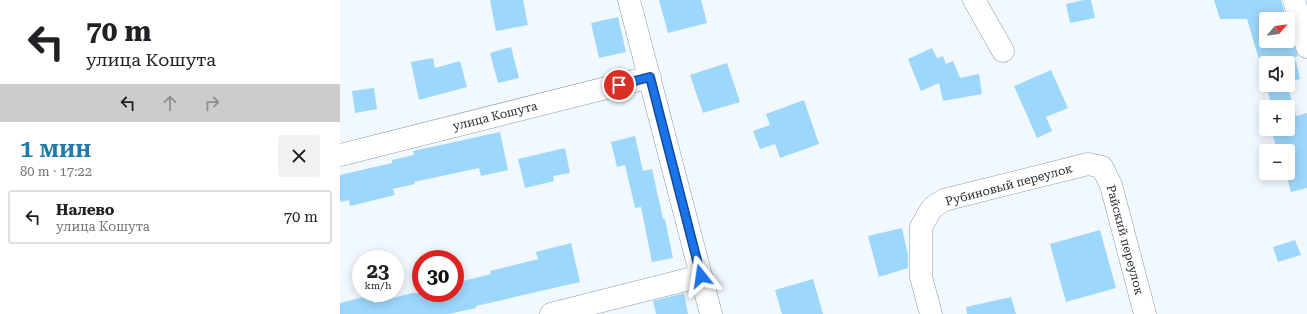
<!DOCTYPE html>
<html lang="ru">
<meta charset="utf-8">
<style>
body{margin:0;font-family:"Roboto Serif",serif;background:#f2f2f2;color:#202124;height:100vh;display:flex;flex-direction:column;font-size:15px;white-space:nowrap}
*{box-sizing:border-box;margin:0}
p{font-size:13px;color:#757577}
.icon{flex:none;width:22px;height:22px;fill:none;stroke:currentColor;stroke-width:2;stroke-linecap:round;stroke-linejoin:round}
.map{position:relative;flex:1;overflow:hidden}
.side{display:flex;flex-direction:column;background:#fff;width:340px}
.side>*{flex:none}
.guide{background:#fff;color:#202124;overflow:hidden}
.needle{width:26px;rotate:62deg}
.controls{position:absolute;left:919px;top:12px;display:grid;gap:8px}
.controls a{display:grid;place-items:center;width:36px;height:36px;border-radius:4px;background:#fff;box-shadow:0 2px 10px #0003;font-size:20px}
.speed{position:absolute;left:12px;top:250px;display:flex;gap:8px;font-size:20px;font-weight:700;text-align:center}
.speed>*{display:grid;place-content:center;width:52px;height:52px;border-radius:50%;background:#fff;box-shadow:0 2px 10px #0003;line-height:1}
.speed small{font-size:10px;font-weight:400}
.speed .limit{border:6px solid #d22;background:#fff;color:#111}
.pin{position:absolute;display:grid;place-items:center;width:34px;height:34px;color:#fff;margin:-17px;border:2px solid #fff;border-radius:50%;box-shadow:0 1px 4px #0007}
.me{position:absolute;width:44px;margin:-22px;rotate:345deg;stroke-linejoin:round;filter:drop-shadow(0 0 3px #0008)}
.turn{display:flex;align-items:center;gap:14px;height:84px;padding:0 20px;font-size:18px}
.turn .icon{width:52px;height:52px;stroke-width:2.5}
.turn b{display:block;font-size:28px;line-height:34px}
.lanes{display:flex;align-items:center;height:38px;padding:0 20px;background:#0003;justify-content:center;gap:20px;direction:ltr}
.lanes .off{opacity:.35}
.round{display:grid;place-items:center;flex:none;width:42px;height:42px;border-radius:4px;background:#f2f2f2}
.overview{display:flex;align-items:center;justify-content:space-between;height:68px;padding:0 20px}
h1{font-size:24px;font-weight:600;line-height:30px;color:#207ba9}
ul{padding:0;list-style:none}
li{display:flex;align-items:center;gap:12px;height:54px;margin:0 8px 6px;padding:0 12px;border:2px solid #e0e0e0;border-radius:4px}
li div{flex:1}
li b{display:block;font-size:15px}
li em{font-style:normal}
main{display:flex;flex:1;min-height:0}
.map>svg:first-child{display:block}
</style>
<main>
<section class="side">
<div class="guide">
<div class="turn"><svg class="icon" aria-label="left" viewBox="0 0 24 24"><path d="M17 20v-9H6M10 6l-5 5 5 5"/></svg><div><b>70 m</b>улица Кошута</div></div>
<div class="lanes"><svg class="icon" aria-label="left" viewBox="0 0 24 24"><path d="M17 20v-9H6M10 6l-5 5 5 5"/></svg><svg class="icon off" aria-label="ahead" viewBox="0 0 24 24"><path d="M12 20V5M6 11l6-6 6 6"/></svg><svg class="icon off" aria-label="right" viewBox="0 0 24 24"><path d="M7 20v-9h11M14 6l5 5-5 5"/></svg></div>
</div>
<div class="overview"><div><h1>1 мин</h1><p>80 m · 17:22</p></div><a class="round"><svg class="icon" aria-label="close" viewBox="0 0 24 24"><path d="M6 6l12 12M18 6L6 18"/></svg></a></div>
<ul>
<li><svg class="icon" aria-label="left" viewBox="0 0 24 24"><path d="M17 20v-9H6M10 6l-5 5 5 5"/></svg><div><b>Налево</b><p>улица Кошута</p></div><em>70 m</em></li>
</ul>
</section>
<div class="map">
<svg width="967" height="314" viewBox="0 0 967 314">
<rect width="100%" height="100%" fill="#f2f9fe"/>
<!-- building -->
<path fill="#9dd7fb" d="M150 0H183L188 25 156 31Z
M319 0H361L367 23 328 33Z
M744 0H751L755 18 730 23 726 4Z
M874 0H941L946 19H926V41H948V25L958 56 955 57 960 79 948 82V63H926V83L907 19H880Z
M278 17 286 52 259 58 251 23Z
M171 47 179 78 158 83 150 53Z
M592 48 597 58 603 56 606 64 613 61 620 78 639 74 642 94 603 101 599 83 581 91 568 59Z
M93 58 95 68 120 61 127 87 79 100 71 62Z
M387 63 400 102 363 113 350 75Z
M711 70 728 108 706 117 712 131 697 138 674 86Z
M926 85H947L956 116 967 113V188L951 192 946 173H948V151H937L931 129H948V107H932Z
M34 88 37 109 15 113 12 91Z
M464 100 479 144 440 158 435 144 420 149 413 131 430 125 426 114Z
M160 132 168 170 141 176 139 168 74 182 75 184 53 189 55 195 10 206 9 200 0 202V175L52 163V160L74 155 73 151Z
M295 136 303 171 312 169 323 219H325L333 258 312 262 301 207 295 208 285 165 277 167 271 142Z
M225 148 230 173 213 176 214 181 185 188 178 159Z
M562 228 568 255V268L539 277 528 236Z
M760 230 776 288 726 302 710 244Z
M955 240 961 255 938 262 933 247Z
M231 243 240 282 136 306V308L109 314H0V303L32 295 34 303 72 293H115V283L151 274 150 271 198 259 196 252Z
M473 279 483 314H442L435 290Z
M344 293 348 314H316L313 301Z
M671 297 676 314H627L626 307Z"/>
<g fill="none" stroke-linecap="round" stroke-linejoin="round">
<!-- minor casing -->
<g stroke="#8a9ba6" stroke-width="23">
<path id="minor" d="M289 0 371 314
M634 0 663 51
M954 0 967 47
M0 155 310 77
M211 314 361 276
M591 314 581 277V227L592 208 604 200 748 164 762 167 771 185 805 314"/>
</g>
<!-- minor -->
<use href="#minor" stroke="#fff" stroke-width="22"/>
</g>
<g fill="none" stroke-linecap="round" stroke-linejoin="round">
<!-- route casing -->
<g stroke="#114b97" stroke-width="10">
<path id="route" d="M279 85 310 77 361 276"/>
</g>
<!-- route -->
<use href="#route" stroke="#1a73e8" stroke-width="7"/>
</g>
<g text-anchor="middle" stroke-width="3" stroke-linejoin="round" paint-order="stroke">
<!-- street labels -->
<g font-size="12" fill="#262d32" stroke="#fff">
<text transform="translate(155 116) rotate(-14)" y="4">улица Кошута</text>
<text transform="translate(669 185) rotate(-15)" y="4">Рубиновый переулок</text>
<text transform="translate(785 240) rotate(75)" y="4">Райский переулок</text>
</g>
</g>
</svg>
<div class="controls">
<a><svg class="needle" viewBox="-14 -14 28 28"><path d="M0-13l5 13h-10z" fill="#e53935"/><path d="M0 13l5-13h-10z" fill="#757577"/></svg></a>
<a><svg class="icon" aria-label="sound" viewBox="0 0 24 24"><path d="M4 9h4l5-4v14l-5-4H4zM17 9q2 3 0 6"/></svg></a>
<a>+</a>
<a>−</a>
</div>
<div class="speed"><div>23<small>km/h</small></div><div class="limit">30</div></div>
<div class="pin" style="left:279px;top:85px;background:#d93025"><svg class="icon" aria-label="arrive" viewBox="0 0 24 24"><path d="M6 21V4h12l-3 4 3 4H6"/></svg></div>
<svg class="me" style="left:361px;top:276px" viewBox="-20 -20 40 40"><path d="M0-17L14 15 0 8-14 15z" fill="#1a73e8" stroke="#fff" stroke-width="4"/></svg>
</div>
</main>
